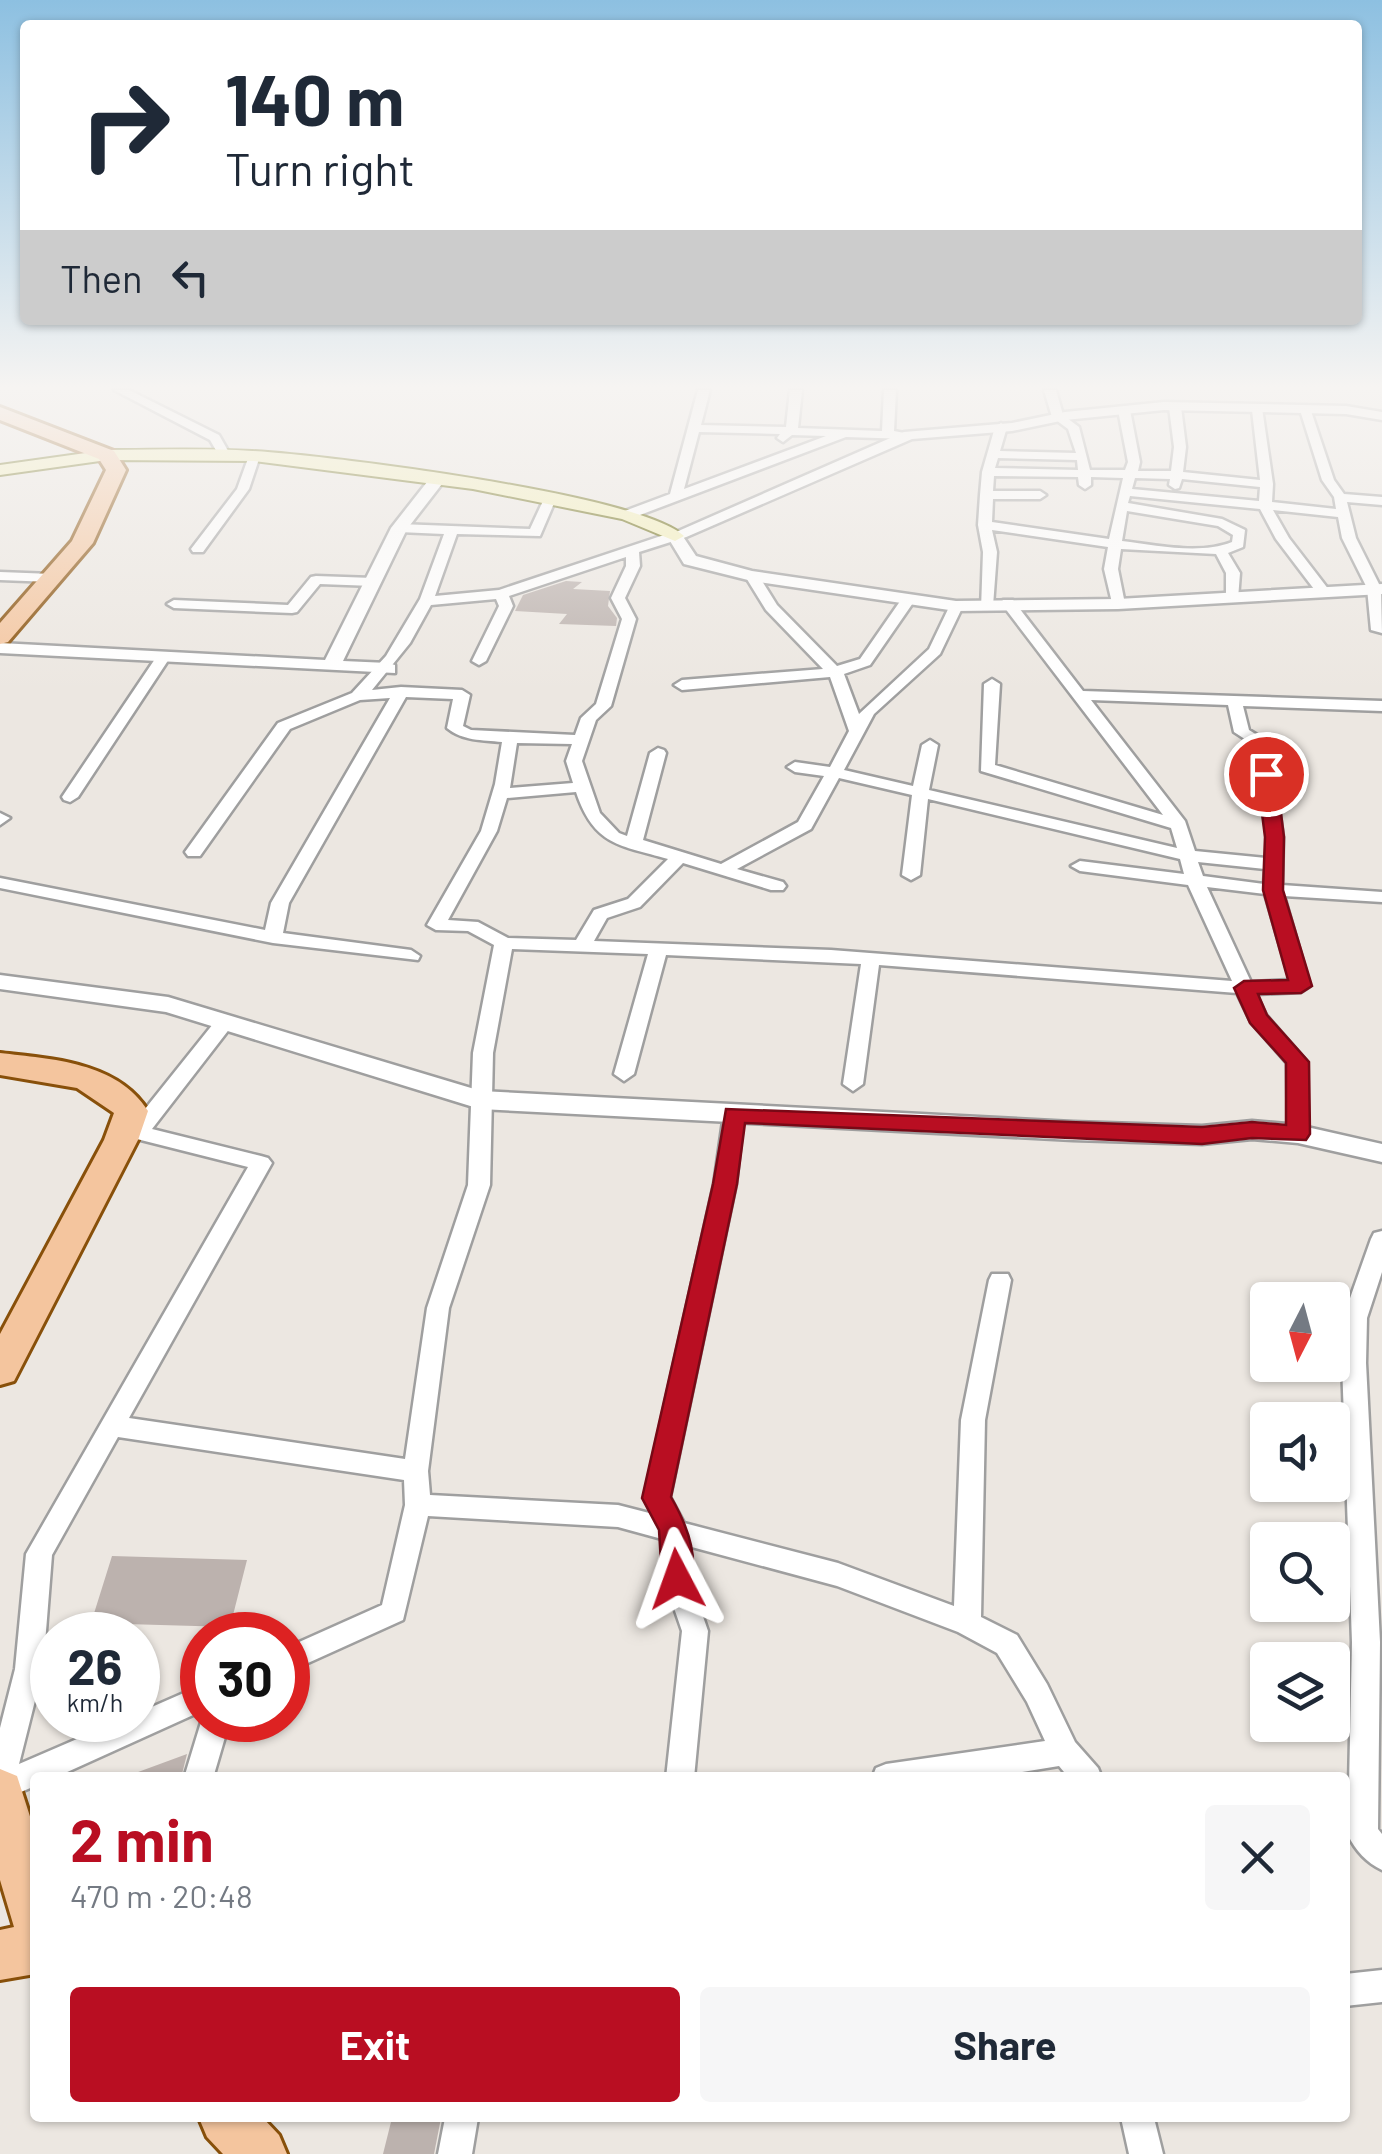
<!DOCTYPE html>
<meta charset="utf-8">
<style>
body{margin:0;font-family:Barlow,sans-serif;background:#f6f6f7;color:#1f2937;height:100vh;display:flex;flex-direction:column;font-size:38px;white-space:nowrap}
*{box-sizing:border-box;margin:0}
p{font-size:32px;color:#747a83}
.icon{flex:none;width:55px;height:55px;fill:none;stroke:currentColor;stroke-width:2;stroke-linecap:round;stroke-linejoin:round}
.map{position:relative;flex:1;overflow:hidden}
.drawer{position:absolute;left:30px;top:1772px;width:1320px;height:350px;display:flex;flex-direction:column;background:#fff;border-radius:10px;box-shadow:0 2px 8px #0004}
.drawer>*{flex:none}
.banner{position:absolute;left:20px;top:20px;width:1342px;height:305px;border-radius:10px;box-shadow:0 2px 8px #0004;background:#fff;color:#1f2937;overflow:hidden}
.needle{width:65px;rotate:186deg}
.tools{position:absolute;left:1250px;top:1282px;display:grid;gap:20px}
.tools a{display:grid;place-items:center;width:100px;height:100px;border-radius:10px;background:#fff;box-shadow:0 2px 8px #0004;font-size:50px}
.speed{position:absolute;left:30px;top:1612px;display:flex;gap:20px;font-size:50px;font-weight:700;text-align:center}
.speed>*{display:grid;place-content:center;width:130px;height:130px;border-radius:50%;background:#fff;box-shadow:0 2px 8px #0004;line-height:1}
.speed small{font-size:25px;font-weight:400}
.speed .limit{border:15px solid #d22;background:#fff;color:#111}
.pin{position:absolute;display:grid;place-items:center;width:85px;height:85px;color:#fff;margin:-42px;border:5px solid #fff;border-radius:50%;box-shadow:0 2px 10px #0007}
.me{position:absolute;width:110px;margin:-55px;rotate:356deg;stroke-linejoin:round;filter:drop-shadow(0 0 8px #0008)}
.turn{display:flex;align-items:center;gap:35px;height:210px;padding:0 40px;font-size:45px}
.turn .icon{width:130px;height:130px;stroke-width:2.5}
.turn b{display:block;font-size:70px;line-height:85px}
.then{display:flex;align-items:center;height:95px;padding:0 40px;background:#0003;gap:20px;font-size:38px}
.round{display:grid;place-items:center;flex:none;width:105px;height:105px;border-radius:10px;background:#f6f6f7}
.summary{display:flex;align-items:center;justify-content:space-between;height:170px;padding:0 40px}
h1{font-size:60px;font-weight:700;line-height:75px;color:#b90e22}
.primary-button{display:flex;gap:20px;margin-top:auto;padding:20px 40px}
.primary-button a{flex:1;height:115px;border-radius:10px;background:#b90e22;color:#fff;font-size:40px;font-weight:700;line-height:115px;text-align:center}
.primary-button a+a{background:#f6f6f7;color:#1f2937}
.map>svg:first-child{display:block}
</style>
<div class="map">
<svg width="1382" height="2154" viewBox="0 0 1382 2154">
<rect width="100%" height="100%" fill="#ece7e1"/>
<!-- building -->
<path fill="#bcb2ae" d="M566 581 582 582 573 589 610 591 608 606 617 618 616 626 559 624 567 614 515 611 523 595Z
M112 1556 247 1560 230 1627 91 1623Z
M187 1754 181 1778H131L130 1775Z
M392 2118H441L434 2154H383Z"/>
<g fill="none" stroke-linecap="round" stroke-linejoin="round">
<!-- minor casing -->
<g stroke="#9f9f9f" stroke-width="5">
<path id="minor" d="M114 390H129L219 435 231 456 221 459 210 440Z
M698 390H710L701 425 786 427 790 390H802L798 428 882 431 884 390H896L894 431 915 435 909 439 846 437 632 518H622V512L670 494ZM699 432 780 434 777 438 783 442 792 435 826 436 684 489Z
M1044 390H1056L1063 415 1079 427 1090 470H1125L1128 462 1118 410 1124 407 1130 410 1140 462 1138 471H1171L1174 447 1169 407 1175 404 1181 407 1186 447 1183 472 1260 480 1252 410 1262 408 1273 484 1272 502 1336 509 1334 497 1322 480 1300 410 1310 408 1334 480 1344 494 1382 497V505L1347 502 1356 538 1381 588 1382 633 1371 630 1367 588 1342 538 1338 517 1273 510 1289 538 1329 590 1322 594 1317 593 1276 539 1260 509 1130 496 1128 503 1222 519 1245 530 1243 547 1228 553 1240 573 1238 599 1226 596V573L1216 554 1121 549 1118 569 1125 604 1113 607 1104 569 1108 547 992 530 997 552 993 606 981 609 983 552 978 525 980 495 982 472 995 427 1001 423 1007 427 1000 451 1076 453 1068 429 1052 417ZM998 458 1077 460 1078 470 995 468ZM994 476 1078 477 1079 485 1085 489 1091 485V477L1123 478 1109 539 992 522 993 499H1040L1046 495 1040 491H993ZM1135 478 1170 479 1169 485 1175 489 1179 488 1182 479 1260 487 1259 501 1132 489ZM1127 511 1218 526 1233 535 1232 542C1199 555 1156 545 1122 541Z
M250 453 260 456 249 489 203 552H193L191 549 237 489Z
M549 497 555 501 540 536 457 534 435 596 499 590 670 533H680V539L639 552 640 566 625 598 636 619 611 706 596 720 582 761 600 813 619 833 627 836 650 753 658 748 664 750 666 753 643 840 721 864 798 822 824 776 795 772 787 767 795 762 830 767 849 731 830 677 682 690 674 685 682 680 823 669 766 610 745 576 752 572 757 573 777 605 837 666 860 659 903 597H913L915 600 870 665 844 674 859 714 929 649 951 603 963 606 940 654 874 714 844 770 913 786 922 745 930 740 938 745 929 790 1177 848 1171 828 981 771 984 684 992 679 1000 684 995 765 1163 815 1001 603 1003 600H1013L1083 691 1382 701V711L1243 706 1249 730 1270 743 1283 837 1282 885 1382 892V902L1284 896 1310 986 1301 992 1256 994 1266 1015 1307 1062 1308 1134 1298 1141 1288 1134 1287 1063 1251 1022 1237 993 879 965 863 1084 853 1091 843 1084 861 964 666 955 634 1074 624 1081 614 1074 648 954 512 949 493 1053 490 1185 449 1308 428 1471 430 1495 618 1505 653 1514 644 1498 714 1184 724 1114 734 1107 741 1109 744 1114 736 1184 670 1497 684 1523 838 1563 954 1606 961 1420 989 1280 992 1274H1008L1011 1280 985 1420 981 1617 1017 1635 1047 1684 1075 1742 1098 1768 1102 1778H1069L1059 1766 984 1778H872L876 1768 886 1764 1045 1741 1027 1702 997 1653 958 1632 837 1586 688 1546 690 1579 708 1631 694 1778H666L682 1631 664 1579 662 1539 618 1527 428 1516 403 1620 288 1672V1647L382 1605 405 1505 404 1480 118 1437 52 1555 43 1669 19 1764 121 1720H138V1713L202 1685V1711L54 1778H35V1786L0 1801V1728L15 1669 26 1554 248 1167 125 1136 115 1129 125 1122 133 1124 217 1019H231L234 1023 152 1129 261 1156 268 1158 272 1163 129 1418 405 1459 427 1308 468 1185 473 1053 494 945 468 931 436 930 427 925 481 831 495 784 502 742C482 740 463 741 447 728L453 699 406 697 289 903 283 933 411 950 420 956 418 960 273 943 0 888V878L265 930 271 903 390 698 360 700 290 729 200 856H188L185 852 278 723 352 693 386 656 420 599 444 534 399 532 392 528 399 524 530 529 543 501ZM626 557V566L611 598 622 619 596 704 581 718 575 735 471 730 463 726 470 695 462 690 401 687 372 690 410 643 431 605 496 599 499 606 472 661 479 665 486 661 513 606 509 596ZM1091 700 1228 705 1234 732 1254 745 1267 837 1266 858 1195 851 1185 821ZM517 743 572 744 566 761 573 783 510 788ZM839 778 912 795 902 875 911 880 920 875 928 799 1180 859 1184 874 1080 861 1071 866 1080 871 1188 885 1232 981 831 950 594 941 607 918 640 907 683 863 771 890H783L786 886 783 882 737 869 811 829ZM576 792C594 846 620 845 668 859L628 899 594 910 576 940 508 938 478 922 448 920 497 831 507 798ZM1198 862 1265 869 1264 884 1203 876ZM1207 887 1265 894 1290 980 1251 982Z
M0 572 52 574 59 578 52 582 0 580Z
M316 576 373 578 380 582 373 586 320 584 297 612 292 613 174 608 167 604 174 600 288 605 311 577Z
M162 655 169 659 78 797 70 802 64 800 62 797 157 656Z
M0 813 10 818 0 825Z
M1382 1231V1272L1367 1318 1366 1363 1380 1642 1378 1829 1382 1834V1870C1367 1863 1355 1850 1348 1835L1352 1642 1342 1363 1343 1318 1371 1239 1374 1233Z
M202 1719 230 1720 213 1778H184Z
M1382 1970V2002L1345 2006V1974Z
M445 2118H478L472 2154H438Z
M1121 2118H1154L1163 2154H1129Z"/>
</g>
<!-- tertiary casing -->
<g stroke="#9f9f9f" stroke-width="5">
<path id="tertiary" d="M1164 402 1346 406 1382 412V420L1346 414 1164 410 1065 420 1012 431 912 439 684 538 696 556 752 571 956 601 1118 599 1382 584V594L1118 609 956 611 752 581 684 564 667 536 904 432 1012 423 1065 412Z
M431 477 445 480 407 529 343 661 388 663 395 665V673L0 653V643L325 660 391 528Z
M0 975 168 997 481 1091 1073 1122 1202 1126 1252 1121 1298 1125 1382 1144V1162L1298 1143 1252 1139 1202 1144 1073 1140 480 1109 166 1012 0 989Z"/>
</g>
<!-- secondary casing -->
<g stroke="#68680c" stroke-width="4">
<path id="secondary" d="M107 450C155 450 204 448 252 451 325 455 639 494 684 536L675 541 622 519 473 489 254 461 107 460 0 475V465Z"/>
</g>
<!-- primary casing -->
<g stroke="#88500a" stroke-width="6">
<path id="primary" d="M0 407 114 451 126 470 93 543 8 642 0 644V623L72 541 106 470 99 459 0 420Z
M0 1053C51 1059 118 1062 148 1111L138 1140 14 1381 0 1385V1334L104 1140 114 1113 77 1088 0 1075Z
M0 1769 17 1776 35 1832V1974L0 1980V1930L14 1927 0 1880Z
M199 2118H263L279 2135 287 2154H223L207 2137Z"/>
</g>
<!-- minor -->
<use href="#minor" fill="#fff" fill-rule="evenodd"/>
<!-- tertiary -->
<use href="#tertiary" fill="#fff" fill-rule="evenodd"/>
<!-- secondary -->
<use href="#secondary" fill="#f4f0b7" fill-rule="evenodd"/>
<!-- primary -->
<use href="#primary" fill="#f4c59e" fill-rule="evenodd"/>
</g>
<!-- sky -->
<linearGradient id="sky" x2="0" y2="1"><stop stop-color="#8dc0e1"/><stop offset="0.56" stop-color="#f6f4f2"/><stop offset="1" stop-color="#f6f4f2" stop-opacity="0"/></linearGradient>
<rect width="1382" height="691" fill="url(#sky)"/>
<!-- route -->
<path fill="#b90e22" stroke="#780916" stroke-width="2.5" d="M1266 769 1276 774 1284 837 1283 890 1312 986 1301 993 1258 994 1267 1015 1309 1062 1310 1134 1306 1140 1252 1138 1202 1144 745 1123 737 1184 671 1497C686 1523 701 1560 688 1589L677 1592 667 1589 662 1579 659 1530 642 1498 713 1184 726 1109 1202 1127 1252 1122 1286 1125V1063L1250 1023 1234 988 1244 981 1288 980 1263 890 1265 837 1257 774Z"/>
</svg>
<div class="tools">
<a><svg class="needle" viewBox="-14 -14 28 28"><path d="M0-13l5 13h-10z" fill="#e53935"/><path d="M0 13l5-13h-10z" fill="#747a83"/></svg></a>
<a><svg class="icon" aria-label="sound" viewBox="0 0 24 24"><path d="M4 9h4l5-4v14l-5-4H4zM17 9q2 3 0 6"/></svg></a>
<a><svg class="icon" aria-label="search" viewBox="0 0 24 24"><circle cx="10" cy="10" r="6"/><path d="M15 15l6 6"/></svg></a>
<a><svg class="icon" aria-label="layers" viewBox="0 0 24 24"><path d="M12 4l9 5-9 5-9-5zM3 14l9 5 9-5"/></svg></a>
</div>
<div class="speed"><div>26<small>km/h</small></div><div class="limit">30</div></div>
<div class="pin" style="left:1266px;top:774px;background:#d93025"><svg class="icon" aria-label="arrive" viewBox="0 0 24 24"><path d="M6 21V4h12l-3 4 3 4H6"/></svg></div>
<svg class="me" style="left:677px;top:1579px" viewBox="-20 -20 40 40"><path d="M0-17L14 15 0 8-14 15z" fill="#b90e22" stroke="#fff" stroke-width="4"/></svg>
<div class="banner">
<div class="turn"><svg class="icon" aria-label="right" viewBox="0 0 24 24"><path d="M7 20v-9h11M14 6l5 5-5 5"/></svg><div><b>140 m</b>Turn right</div></div>
<div class="then">Then<svg class="icon" aria-label="left" viewBox="0 0 24 24"><path d="M17 20v-9H6M10 6l-5 5 5 5"/></svg></div>
</div>
<section class="drawer">
<div class="summary"><div><h1>2 min</h1><p>470 m · 20:48</p></div><a class="round"><svg class="icon" aria-label="close" viewBox="0 0 24 24"><path d="M6 6l12 12M18 6L6 18"/></svg></a></div>
<div class="primary-button"><a>Exit</a><a>Share</a></div>
</section>
</div>
